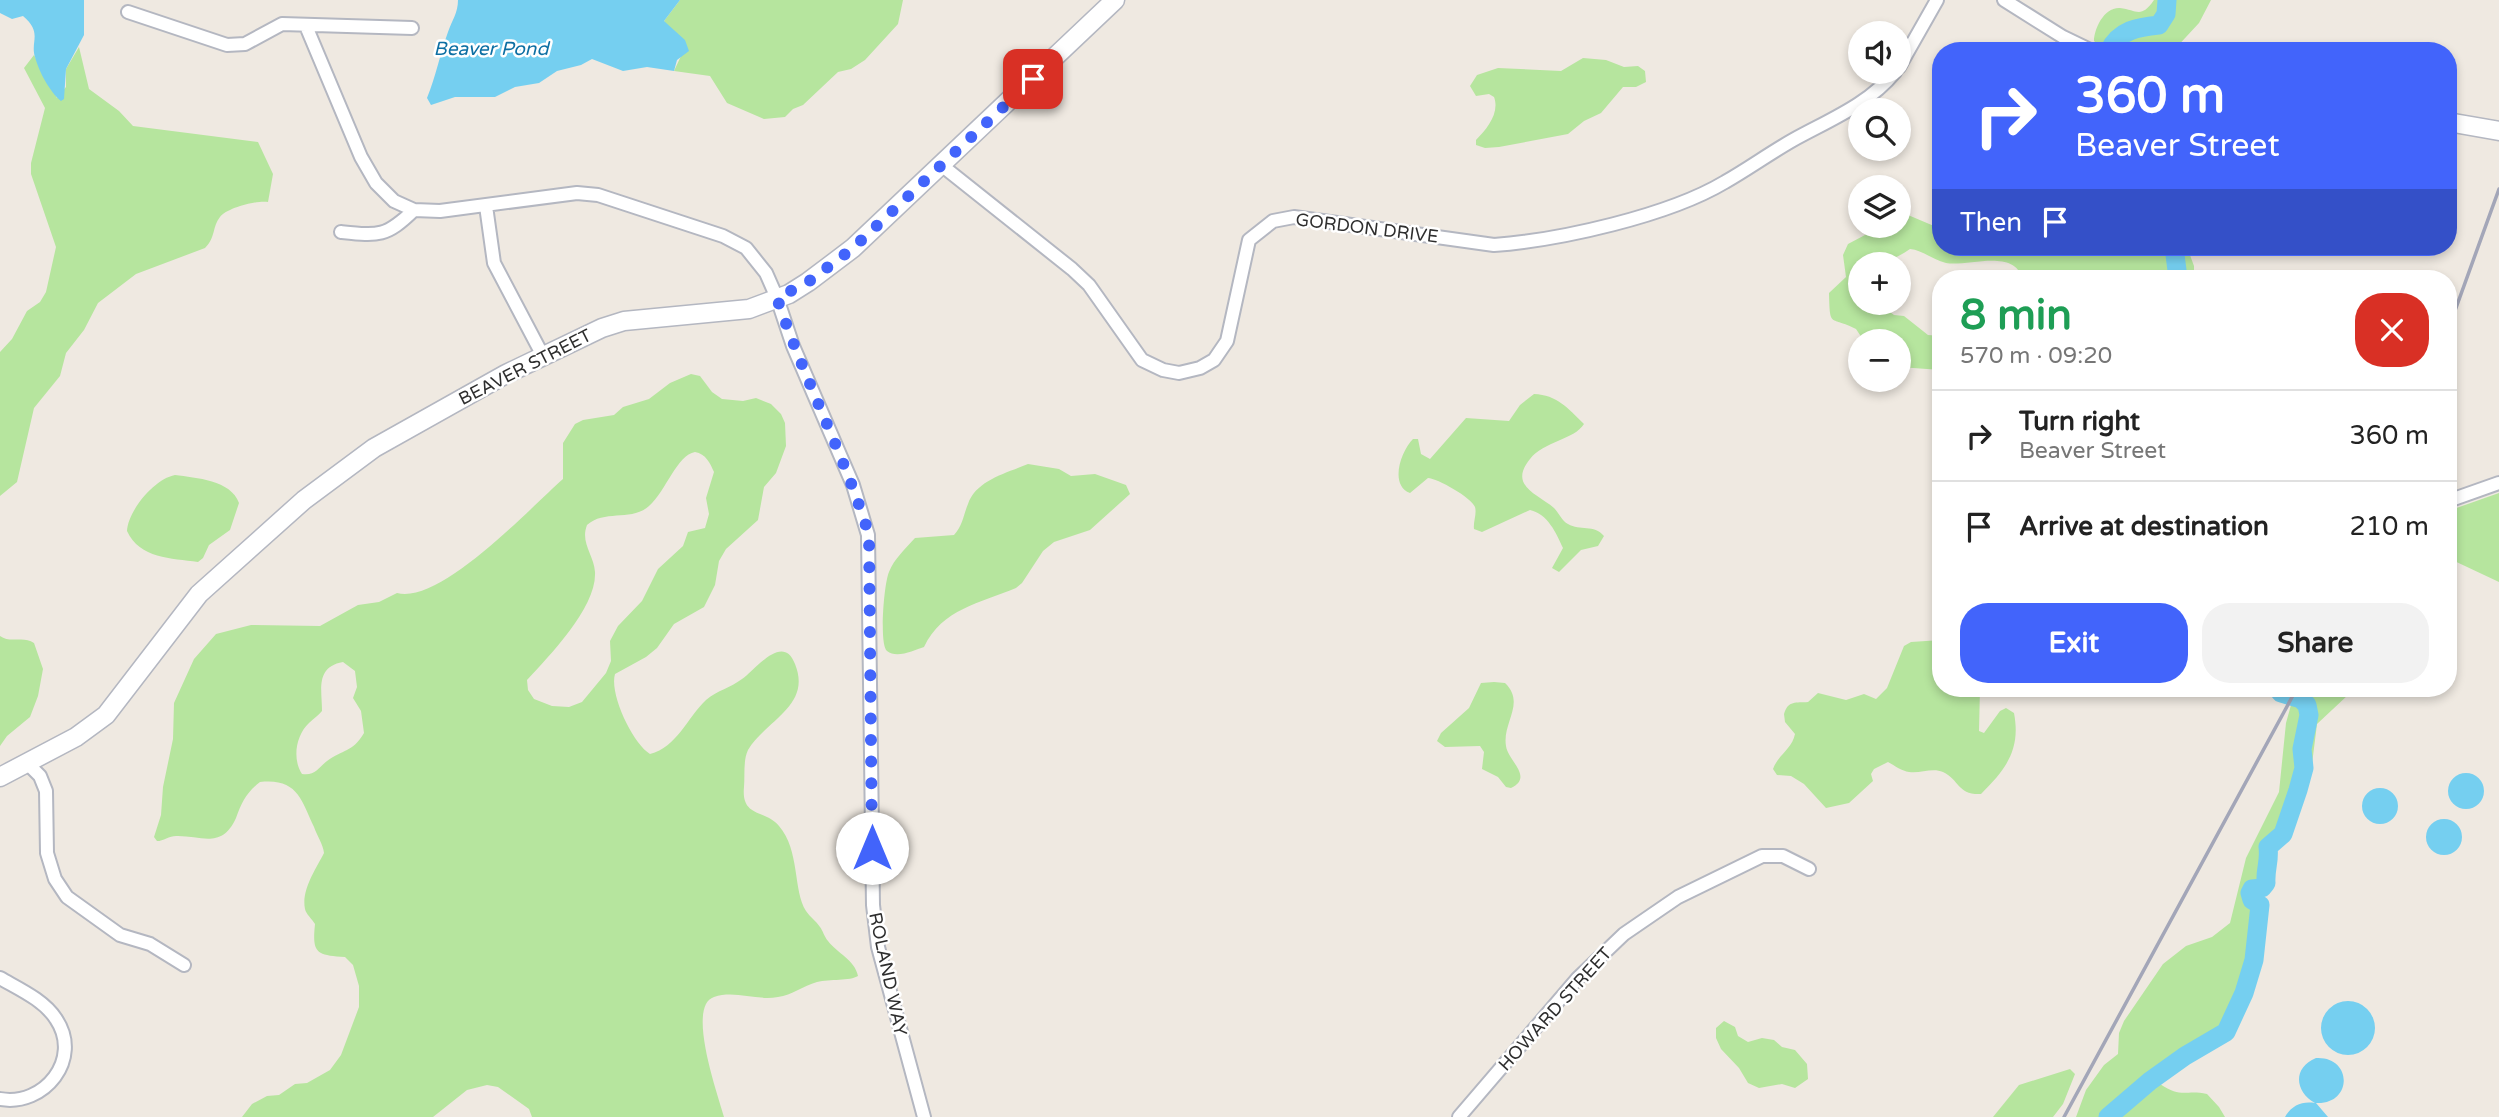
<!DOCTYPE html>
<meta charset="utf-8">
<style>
body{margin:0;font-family:"Varela Round",sans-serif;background:#f2f2f2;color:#222;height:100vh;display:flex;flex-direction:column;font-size:26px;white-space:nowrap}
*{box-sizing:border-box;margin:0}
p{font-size:23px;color:#767676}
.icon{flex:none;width:38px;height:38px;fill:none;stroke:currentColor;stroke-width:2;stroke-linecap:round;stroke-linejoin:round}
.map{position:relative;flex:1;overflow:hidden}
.panel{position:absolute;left:1932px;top:270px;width:525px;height:427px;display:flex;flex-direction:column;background:#fff;border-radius:28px;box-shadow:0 4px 10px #0003}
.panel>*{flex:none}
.hud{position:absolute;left:1932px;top:42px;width:525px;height:214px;border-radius:28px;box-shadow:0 4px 10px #0003;background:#4264fb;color:#fff;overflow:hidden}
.fabs{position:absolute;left:1848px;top:21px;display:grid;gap:14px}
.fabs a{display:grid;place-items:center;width:63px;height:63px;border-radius:50%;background:#fff;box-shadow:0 4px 10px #0003;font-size:35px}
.pin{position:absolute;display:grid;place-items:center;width:60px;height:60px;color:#fff;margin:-30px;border-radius:14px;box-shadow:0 4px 10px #0006}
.me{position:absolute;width:77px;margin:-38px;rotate:0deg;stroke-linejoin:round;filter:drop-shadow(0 0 5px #0008)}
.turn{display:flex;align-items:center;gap:24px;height:147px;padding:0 28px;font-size:32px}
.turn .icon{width:91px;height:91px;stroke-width:2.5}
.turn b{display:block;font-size:49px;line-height:60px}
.then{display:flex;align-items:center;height:66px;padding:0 28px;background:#0003;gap:14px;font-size:26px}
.round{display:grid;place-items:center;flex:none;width:74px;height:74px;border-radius:28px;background:#f2f2f2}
.head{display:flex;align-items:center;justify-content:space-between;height:119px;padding:0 28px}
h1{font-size:42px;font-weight:700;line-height:52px;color:#1e9e55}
.primary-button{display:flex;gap:14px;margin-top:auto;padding:14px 28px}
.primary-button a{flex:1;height:80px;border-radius:28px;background:#4264fb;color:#fff;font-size:28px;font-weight:700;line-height:80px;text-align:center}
.primary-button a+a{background:#f2f2f2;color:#222}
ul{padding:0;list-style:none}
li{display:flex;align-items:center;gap:21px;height:91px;padding:0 28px;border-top:2px solid #e0e0e0}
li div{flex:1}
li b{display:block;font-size:26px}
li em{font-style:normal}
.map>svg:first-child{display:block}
</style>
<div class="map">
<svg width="2499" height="1117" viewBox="0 0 2499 1117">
<rect width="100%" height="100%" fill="#efe9e1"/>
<!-- green -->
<path fill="#b6e59e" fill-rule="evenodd" d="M680 0H903L898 24 865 60 851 69 838 72 803 105 793 109 785 117 764 119 727 103 710 76 674 71 681 56 664 21Z
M2154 0H2211L2199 23 2173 51H2104L2094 41C2094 29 2104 7 2120 8 2137 10 2141 19 2154 0Z
M79 47 89 89 119 111 133 126 258 142 273 174 268 202C257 200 227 208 220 217 212 227 216 237 205 248L136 274 98 303 84 330 66 353 60 376 34 408 17 482 0 496V352L12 339 27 311 40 302 46 292 56 247 31 174V163L45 108 24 68 34 55 57 98 66 87V69Z
M1583 58 1606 60 1624 67 1638 66 1645 71 1646 82 1636 87H1623L1601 113 1584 121 1568 134 1499 147 1485 148 1476 145V140C1487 129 1500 113 1494 97L1489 94 1476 96 1470 86 1477 75 1498 68 1561 71Z
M1908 215 1934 226 1941 224V247H2187L2194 266V278H2022C2014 248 1967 267 1946 263 1933 260 1922 250 1910 249 1895 260 1879 264 1860 264V303H1878L1894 315 1904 316 1928 335 1941 336V370L1899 367V341H1864L1856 329C1830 315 1830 330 1829 293L1846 277 1843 255 1848 244 1882 226H1899V216Z
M691 374 700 376 712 392 722 399 743 401 756 398 771 404 781 414 785 423 786 446 776 473 764 487 758 520 726 549 719 561 715 585 704 607 674 624 657 648 646 657 615 674C609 694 633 744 650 754 677 747 687 718 706 700 718 690 730 688 742 679 755 670 783 632 795 664 812 706 766 720 748 750 743 760 745 776 744 787 741 818 765 809 779 826 800 850 793 891 806 911 810 917 816 921 820 927 823 931 824 936 828 941 837 953 855 960 858 976 850 981 830 979 817 982 803 986 792 995 778 997 756 1001 735 990 714 997 686 1006 718 1095 724 1117H532L529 1109 498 1087 487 1085 467 1090 433 1117H242L252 1104 267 1096 279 1095 295 1084 307 1083 330 1070 341 1055 359 1007V986L353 965 345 957C316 955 312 953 315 924 312 919 306 914 305 909 301 890 316 869 324 853 323 844 317 836 314 827 301 799 297 778 260 782 246 793 242 802 236 818 222 849 202 836 178 836 170 835 164 841 157 841L154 837 161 815 163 787 173 739 174 703 194 659 216 634 251 625 320 626 358 605 379 602 397 593C440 605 530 508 563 479V443L575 424 583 420 614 415 623 407 649 399 670 383ZM695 452C706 454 710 463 714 472L706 498 709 514 705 528 688 532 683 546 658 569 642 601 618 626 610 641 611 661 606 673 582 702 569 707 552 706 534 699 528 690 527 680C550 655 597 607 595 572 594 555 580 543 587 525 605 509 631 522 649 506 666 491 677 455 695 452ZM343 662 355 671 357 687 353 698 361 711 364 733C352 753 343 749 327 761 318 768 315 776 302 774 292 759 296 735 309 723 314 718 318 716 322 711 322 690 315 667 343 662Z
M1534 394C1557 395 1568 408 1584 424 1574 440 1544 441 1530 459 1508 486 1538 494 1554 508 1559 513 1562 521 1568 524 1580 531 1594 524 1604 536L1598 546 1581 550 1559 572 1552 568 1563 548C1556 533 1548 514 1530 510L1482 532 1474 529C1473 522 1477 514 1475 507 1472 498 1437 478 1428 478L1410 493C1389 485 1401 451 1413 439H1418L1421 454 1430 459 1466 418 1509 421 1520 405Z
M1028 464 1059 469 1071 476 1095 474 1126 485 1130 494 1090 530 1054 542 1043 551 1022 583 1016 588C980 603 942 609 924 647 914 650 897 659 887 651 879 645 884 583 889 572 894 559 906 548 915 538L954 535C963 525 963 516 968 504 976 480 1007 473 1028 464Z
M175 475C196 478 231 480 239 503L230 530 209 545 203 558 198 562C171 558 140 559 127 531 128 511 154 479 175 475Z
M2499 493V582L2448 558V511Z
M0 636C11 644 23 635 34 643L43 669 38 696 30 717 7 736 0 746Z
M1941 640V688H1980L1979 731 1984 733 2000 711 2006 708 2014 713C2021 750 2006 769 1981 794 1957 795 1960 780 1943 772 1932 767 1920 774 1909 772 1902 771 1895 766 1888 762L1874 769 1871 774 1873 781 1849 803 1826 808 1804 784 1791 776 1777 775 1773 769C1778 755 1792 749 1795 734L1785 722 1784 714C1788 700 1796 703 1808 702L1818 693 1846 700 1864 694 1876 699 1887 688 1904 646 1911 642Z
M1494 682 1505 683C1526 703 1502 723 1506 746 1508 761 1534 777 1511 788L1506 787 1498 777 1482 769 1484 752 1480 746 1445 747 1437 741 1441 733 1469 708 1481 683Z
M2302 688H2352L2348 695 2317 724 2311 772 2265 859 2253 945 2233 1016 2224 1031 2177 1063 2160 1084C2182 1099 2186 1089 2207 1094L2219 1107 2225 1117H2076L2086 1090 2104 1065 2118 1054 2119 1033 2124 1021 2163 964 2186 946 2212 937 2230 923 2246 858 2279 792 2286 723 2291 705Z
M1724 1021 1735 1027 1738 1036 1748 1042 1762 1038 1774 1040 1782 1047 1795 1050 1807 1064 1808 1079 1795 1088 1782 1084 1759 1088 1748 1083 1739 1068 1721 1049 1716 1038V1028Z
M2070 1069 2075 1074 2063 1104 2053 1117H1993L2019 1085Z"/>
<!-- water -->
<path fill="#75cff0" d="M0 0H84V35L66 69 64 99 61 101C50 92 39 72 35 57 30 41 43 33 23 16L12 19 0 13Z
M458 0H680L664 21 685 40 689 51 677 60 674 71 647 67 623 71 592 59 581 65 557 71 539 83 515 87 495 97H455L431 105 427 98C436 76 440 54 448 32 452 20 458 13 458 0Z
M2448 791a18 18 0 1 1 36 0a18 18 0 1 1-36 0Z
M2362 806a18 18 0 1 1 36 0a18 18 0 1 1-36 0Z
M2426 837a18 18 0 1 1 36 0a18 18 0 1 1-36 0Z
M2321 1028a27 27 0 1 1 54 0a27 27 0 1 1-54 0Z
M2316 1058C2353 1056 2353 1105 2316 1103L2328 1117H2285C2292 1105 2302 1101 2315 1103 2295 1092 2292 1068 2316 1058Z"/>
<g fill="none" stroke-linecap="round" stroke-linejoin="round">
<!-- river -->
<path stroke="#75cff0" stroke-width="19" d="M2109 51C2119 30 2138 27 2159 25L2166 14 2167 0
M2174 247 2178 278
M2108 1117 2150 1081 2185 1056 2226 1032 2244 993 2254 960 2260 905 2252 900 2250 893 2252 889 2262 888 2266 883C2265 869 2270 861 2268 847L2283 834 2298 790 2304 768 2302 749 2309 715 2307 705 2301 699 2281 693 2277 688"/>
<!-- street casing -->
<g stroke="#b4b7c1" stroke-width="16">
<path id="street" d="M2004 0 2063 37 2092 51
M128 12 227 45 245 44 282 24 412 28
M306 26 361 157 376 183 394 201 414 210 440 211 577 193 598 195 723 236 746 248 766 273 777 298 793 346 853 485 868 535 873 905 878 947 924 1117
M1899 67 1937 0
M940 164 1072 269 1089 285 1142 360 1163 370 1179 373 1200 368 1214 360 1227 341 1249 240 1273 221 1294 217 1494 245C1560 240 1668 216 1725 182 1748 169 1770 153 1793 140 1829 120 1868 105 1895 72
M486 206 494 263 543 356
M341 232C379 236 386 237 414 210
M2448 501 2499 483
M26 762 40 776 46 791 47 853 55 879 67 897 120 935 150 944 184 965
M0 978C19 989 44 1000 56 1019 83 1059 44 1107 0 1099
M1459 1117 1578 978 1624 934 1678 897 1762 856H1783L1809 869"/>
</g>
<!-- secondary casing -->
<g stroke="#b4b7c1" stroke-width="21">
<path id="secondary" d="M2448 122 2499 131
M0 777 76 737 106 715 199 594 304 500 374 448 506 374 602 328 624 321 749 309 789 294 808 282 853 248 1115 0"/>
</g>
<!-- street -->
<use href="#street" stroke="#fff" stroke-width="12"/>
<!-- secondary -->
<use href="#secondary" stroke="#fff" stroke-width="18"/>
<!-- rail -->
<path stroke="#a3a6b8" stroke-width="3.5" d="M2448 330 2499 189
M2064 1117 2297 688"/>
</g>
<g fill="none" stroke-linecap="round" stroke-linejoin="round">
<!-- route -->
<path stroke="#4264fb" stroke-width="12" stroke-dasharray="0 21.6" d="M872 848 869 535C844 454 804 379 777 298L808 282 853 248 1033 79"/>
</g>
<g text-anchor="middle" stroke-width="5" stroke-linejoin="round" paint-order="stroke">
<!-- street labels -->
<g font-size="18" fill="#2e2e2e" stroke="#fff">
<text transform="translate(1367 228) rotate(7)" y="6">GORDON DRIVE</text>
<text transform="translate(525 367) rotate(-27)" y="6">BEAVER STREET</text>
<text transform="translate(888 974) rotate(78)" y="6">ROLAND WAY</text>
<text transform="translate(1555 1009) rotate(-48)" y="6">HOWARD STREET</text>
</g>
<!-- water labels -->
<g font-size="19" font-style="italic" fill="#0d6fa3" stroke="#fff">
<text x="491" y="55">Beaver Pond</text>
</g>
</g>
</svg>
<div class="fabs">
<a><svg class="icon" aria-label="sound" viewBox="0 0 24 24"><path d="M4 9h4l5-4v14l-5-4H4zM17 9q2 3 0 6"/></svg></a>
<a><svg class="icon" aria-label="search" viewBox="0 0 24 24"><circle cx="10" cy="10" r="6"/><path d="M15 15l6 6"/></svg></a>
<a><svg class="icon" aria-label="layers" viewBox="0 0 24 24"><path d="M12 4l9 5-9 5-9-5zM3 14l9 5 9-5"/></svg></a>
<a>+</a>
<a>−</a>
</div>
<div class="pin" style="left:1033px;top:79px;background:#d93025"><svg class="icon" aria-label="arrive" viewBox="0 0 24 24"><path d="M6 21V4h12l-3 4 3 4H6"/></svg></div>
<svg class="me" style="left:872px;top:848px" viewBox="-20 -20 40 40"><circle r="19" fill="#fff"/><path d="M0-13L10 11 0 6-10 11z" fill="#4264fb"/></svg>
<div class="hud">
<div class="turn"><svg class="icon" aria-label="right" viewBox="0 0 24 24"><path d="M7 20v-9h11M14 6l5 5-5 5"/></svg><div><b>360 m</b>Beaver Street</div></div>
<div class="then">Then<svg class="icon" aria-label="arrive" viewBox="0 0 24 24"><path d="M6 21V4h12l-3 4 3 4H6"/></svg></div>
</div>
<section class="panel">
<div class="head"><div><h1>8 min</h1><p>570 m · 09:20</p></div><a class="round" style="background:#d93025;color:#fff"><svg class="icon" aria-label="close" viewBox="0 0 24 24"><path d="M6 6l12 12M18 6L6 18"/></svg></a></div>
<ul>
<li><svg class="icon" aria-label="right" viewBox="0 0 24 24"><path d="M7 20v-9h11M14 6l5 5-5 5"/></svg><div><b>Turn right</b><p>Beaver Street</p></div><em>360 m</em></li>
<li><svg class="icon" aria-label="arrive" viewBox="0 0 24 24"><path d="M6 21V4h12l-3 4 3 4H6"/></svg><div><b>Arrive at destination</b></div><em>210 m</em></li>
</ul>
<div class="primary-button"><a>Exit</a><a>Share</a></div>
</section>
</div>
